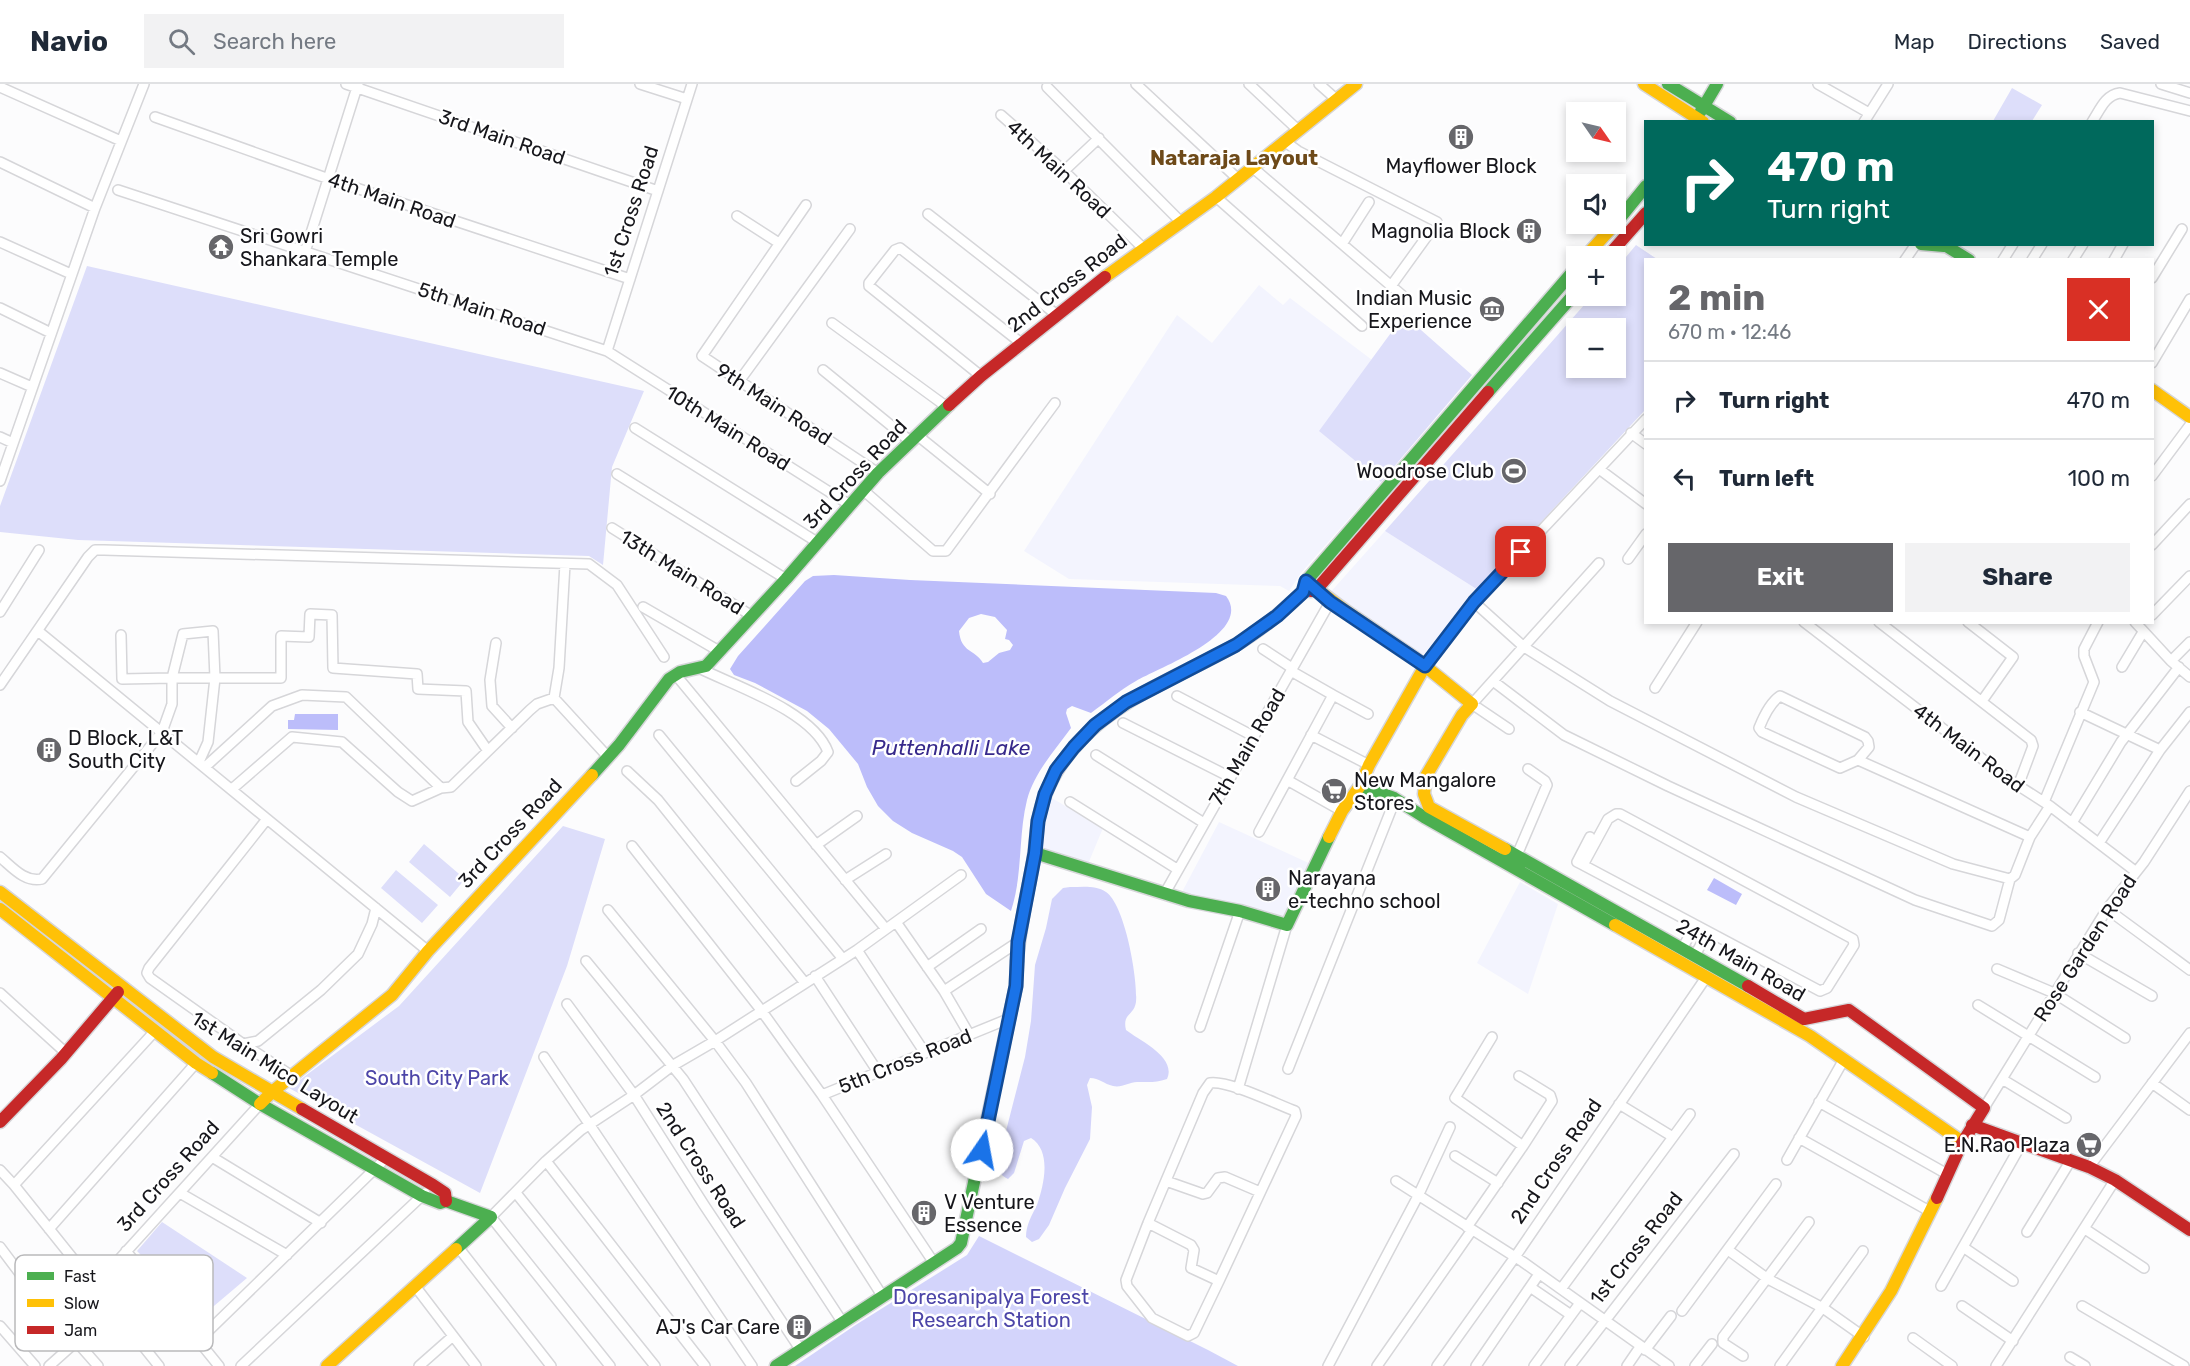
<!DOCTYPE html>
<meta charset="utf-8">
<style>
body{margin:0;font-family:Rubik,sans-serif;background:#f2f2f3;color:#1f2937;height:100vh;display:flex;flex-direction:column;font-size:22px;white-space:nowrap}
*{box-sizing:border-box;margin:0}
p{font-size:20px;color:#747a83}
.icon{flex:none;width:33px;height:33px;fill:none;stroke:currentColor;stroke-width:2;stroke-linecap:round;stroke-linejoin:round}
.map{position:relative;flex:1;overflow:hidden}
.details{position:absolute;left:1644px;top:174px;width:510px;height:366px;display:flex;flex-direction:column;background:#fff;border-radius:0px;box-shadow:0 3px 9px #0003}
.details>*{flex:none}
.hud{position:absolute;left:1644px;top:36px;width:510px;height:126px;border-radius:0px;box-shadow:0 3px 9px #0003;background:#00695c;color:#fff;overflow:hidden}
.needle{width:39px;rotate:124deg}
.tools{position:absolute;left:1566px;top:18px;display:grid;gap:12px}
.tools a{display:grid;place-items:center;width:60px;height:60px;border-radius:0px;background:#fff;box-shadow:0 3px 9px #0003;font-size:30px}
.pin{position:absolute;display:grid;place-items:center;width:51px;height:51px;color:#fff;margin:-26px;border-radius:12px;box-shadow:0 3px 9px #0006}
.me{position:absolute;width:66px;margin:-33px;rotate:12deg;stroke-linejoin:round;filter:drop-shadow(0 0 4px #0008)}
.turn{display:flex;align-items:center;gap:21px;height:126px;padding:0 24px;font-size:27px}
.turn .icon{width:78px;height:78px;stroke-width:2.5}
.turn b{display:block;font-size:42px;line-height:51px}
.round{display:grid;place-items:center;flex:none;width:63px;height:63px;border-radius:0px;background:#f2f2f3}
.head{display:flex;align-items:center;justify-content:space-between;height:102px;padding:0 24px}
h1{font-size:36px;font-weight:700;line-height:45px;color:#66666a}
.cta{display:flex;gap:12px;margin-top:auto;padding:12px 24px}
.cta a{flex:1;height:69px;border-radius:0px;background:#66666a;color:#fff;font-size:24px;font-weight:700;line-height:69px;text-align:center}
.cta a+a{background:#f2f2f3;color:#1f2937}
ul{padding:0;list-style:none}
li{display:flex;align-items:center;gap:18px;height:78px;padding:0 24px;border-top:2px solid #e0e1e3}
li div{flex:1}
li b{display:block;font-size:22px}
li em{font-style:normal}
header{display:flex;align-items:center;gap:36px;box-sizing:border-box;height:84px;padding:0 30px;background:#fff;border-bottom:2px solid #e0e1e3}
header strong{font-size:28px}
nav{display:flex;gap:33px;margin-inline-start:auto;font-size:21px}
.search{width:420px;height:54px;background:#f2f2f3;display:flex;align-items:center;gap:15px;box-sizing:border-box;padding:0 21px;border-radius:0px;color:#747a83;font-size:22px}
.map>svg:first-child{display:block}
</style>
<header>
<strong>Navio</strong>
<div class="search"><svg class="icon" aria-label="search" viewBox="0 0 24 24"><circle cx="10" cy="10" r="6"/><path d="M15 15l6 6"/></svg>Search here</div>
<nav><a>Map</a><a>Directions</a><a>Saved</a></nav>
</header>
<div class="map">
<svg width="2190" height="1282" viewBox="0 0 2190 1282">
<rect width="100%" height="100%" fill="#fcfcfd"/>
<!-- built -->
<path fill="#f3f4fe" d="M1259 201 1283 221 1290 214 1372 276 1320 347 1381 398 1301 489 1289 507 1280 502 1069 495 1024 467 1177 231 1212 259Z
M1385 447 1478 506 1423 571 1328 511Z
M1050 713 1103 744 1088 780 1038 764Z
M1219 738 1313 781 1288 830 1279 833 1182 808Z
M1520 798 1558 820 1528 910 1477 879Z"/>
<!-- green -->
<path fill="#dddefa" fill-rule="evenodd" d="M2012 4 2042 21 2032 37H1993Z
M1636 161 1657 175 1646 176 1645 326 1478 506 1385 447 1592 212H1616V185ZM1576 244H1616V284H1576Z
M87 182 644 307 612 383 603 481 589 472 78 456 0 448V422Z
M1404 231 1472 291 1381 398 1319 347Z
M563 742 605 755 567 882 480 1109 289 1004 399 922Z
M424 760 465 795 450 813 409 778Z
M396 786 438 821 422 839 381 804Z
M162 1138 247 1194 201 1233 137 1167Z"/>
<!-- forest -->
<path fill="#d3d4fb" d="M1070 803C1083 803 1096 801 1106 808 1125 821 1138 895 1136 918 1134 932 1122 929 1126 946 1140 957 1177 973 1167 995 1156 999 1149 998 1137 998 1129 998 1122 1004 1113 1002 1104 1000 1099 994 1090 994L1087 1001 1092 1023 1090 1055 1065 1104 1049 1141 1039 1155 1032 1158 1026 1153C1026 1141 1032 1131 1037 1121 1044 1101 1052 1067 1031 1054L1024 1057 1014 1089 1008 1095C1000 1091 998 1087 998 1078L1025 973 1031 937 1035 881 1046 844 1052 815 1063 804Z
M979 1152 1208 1266 1238 1282H795L854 1242 967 1171Z"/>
<!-- water -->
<path fill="#bcbdfa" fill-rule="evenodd" d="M834 491 910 496 1216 509 1226 512C1254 549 1161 583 1136 597 1120 606 1106 618 1091 629L1072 622 1067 625 1066 629 1071 644C1055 666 1034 689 1027 716 1018 752 1023 791 1011 827L986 810 962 773 953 767 912 749 893 737 878 722 867 703 858 680 829 645 807 627 755 599 734 591 730 585 738 572 805 497 813 492ZM981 530 995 533 1007 546 1005 555 1009 556 1013 561 1010 566 999 569 988 578 983 579C975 565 961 569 959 547L969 534Z
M295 630H338V646L288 645V636H294Z
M1714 794 1742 810 1736 821 1707 806Z"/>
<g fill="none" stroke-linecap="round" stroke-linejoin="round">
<!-- street casing -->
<g stroke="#d6d6d9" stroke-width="12">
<path id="street" d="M346 0 658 107
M640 0 687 15
M1136 0 1238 95
M1249 0 1298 46
M1319 0 1337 16
M1818 0 1869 29
M2161 0 2190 9
M0 3 121 57
M1047 3 1180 137
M1001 31 1064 87 1143 164
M155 33 329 95 630 195
M1864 38 1888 0
M2092 38C2100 26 2105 11 2120 9L2190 27
M1284 57 1298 67 1437 138
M0 78 95 124
M1252 83 1403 212
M1064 87 1099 54
M118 106 607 267 850 421
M1216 113 1362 242
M806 121 702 272 878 389
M928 130 1057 231
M737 132 779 159
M0 158 71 190
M1342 160 1369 118
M305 168 358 0
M1905 176 1916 160
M2003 176 2013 160
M2032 176 2042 160
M2073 176 2083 160
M2114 176 2123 160
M2152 194 2182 145
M1391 202 1430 148
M0 224 51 249
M832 239 947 323
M607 267 692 0
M2152 279 2190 215
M823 286 910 357
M0 289 32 303
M981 292 869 202V199L895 166 900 164 1021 259
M740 296 850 145
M635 344 817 458
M1631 349 1646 360
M917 351 990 410
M0 353 13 359
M1599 385 1646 420
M617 390 786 495
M2152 392 2190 341
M0 397 95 124 144 0
M863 406 933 467H946L1055 319
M612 444 752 532
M2152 461 2190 420
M1628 475 1646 450
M565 480 559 584 554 614 608 673
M1474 518 1524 563 1610 617 1796 713 1953 780 2010 795 2015 791 2030 753 2050 722
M643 523 719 567
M0 528 39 466
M2152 531 2190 492
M1804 538 2011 697 2050 722 2135 787
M1879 538 2031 656 2033 662 2018 702
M1968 538 2013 573 1982 617
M2135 538 2171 577 2190 593
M38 547 428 867
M121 551 122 595 172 594 183 550 213 547 215 594H281V552L309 553 310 530 332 531 333 584 417 590 418 605 466 607 468 638 488 667
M496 559 490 596 492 622 512 644
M1263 565 1292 584
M2171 577 2190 558
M1425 582 1474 518 1646 335
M2122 583 2143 548
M701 585C738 603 813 628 828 668L821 677 796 697
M675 590 886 845
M1493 597 1564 651 1668 702 1915 816 1992 842 1999 836 2010 795
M0 601 88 473 95 466H104L589 480 617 501 664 573
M1655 604 1697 538
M1333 611 1368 630
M1177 612 1253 652
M1780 612 1865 653 1868 657 1869 663 1858 676 1840 684 1762 648 1759 644C1763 634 1771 618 1780 612Z
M2080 628 2160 666
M1123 639 1230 693
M1509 645 1472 620 1599 479
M659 651 843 875
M1311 651 1369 681
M1096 671 1204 739
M1858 676 2030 753
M205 683 272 622 302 611 346 613 441 704
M627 687 658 716 805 899
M1287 696 1342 727
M232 705 292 653 342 658 398 708 412 717 441 704 451 703 530 626 537 620 554 614
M1070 718 1177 785
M2044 718 2094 598 2084 572V565L2098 538
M267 735 149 884 147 889 150 894 243 960 258 957 321 906 358 870 372 840 376 824
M2072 739 2121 658 2179 583
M1259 748 1333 611 1291 587
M2099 759 2160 666 2190 628
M816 761 857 732
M632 762 761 926 822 1011
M1517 771 1547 701 1545 697 1528 685
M0 773C12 783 25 799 42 795L162 648 172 620V594H215L208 658 199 678
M1583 781 1608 735 1616 730H1620L1853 855 1854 861 1827 904 1820 907 1583 781 1577 778 1590 753
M845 796 886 770
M1165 809 1330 518
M2107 825 2190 886
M608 826 715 957 746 999 883 1213
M896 838 944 907 1018 858
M1683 863 1695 842
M857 866 925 969
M2078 869 2152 912
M1695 871 1708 848
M586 877 683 995 843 1239
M927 883 981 845
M1997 885 2054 909 2125 954
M815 892 878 988
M944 907 969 950
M0 909 66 969
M567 920 634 1011 704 1121 800 1265
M1978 921 2095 993
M1200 943 1240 827
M243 960 292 992
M544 973 752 1282
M1288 985 1395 716
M1519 992 1550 1011 1552 1017 1523 1062
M2002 995 2066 1034
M2152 999 2190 1026
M1238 1005 1287 841
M1819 1018 1947 1090
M1619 1020 1673 1053
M1984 1024 2107 825 2144 778 2190 707
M1799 1054 1931 1128
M1455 1072 1498 1099
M212 1073 321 1139
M1787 1076 1843 977
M546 1077 705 1282
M2089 1083 2190 949
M0 1086 14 1101 159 1282
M1166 1097 1203 1110 1207 1109 1218 1094 1225 1093 1260 1108
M1396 1097 1523 1178 1669 1282
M14 1101 155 947
M180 1109 287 1171
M516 1109 655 1282
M1148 1139 1191 1161 1194 1166 1191 1184 1219 1197 1296 1032 1295 1027C1276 1020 1228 996 1210 999L1203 1009 1148 1139 1126 1196 1127 1202 1152 1234 1188 1252 1194 1249 1219 1197
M1467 1143 1523 1062 1455 1014 1492 953
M49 1145 196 979
M2085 1145 2144 1184
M2027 1148 2071 1076
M0 1163 39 1215 98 1282
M458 1163 551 1282
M1728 1166 1768 1195 1823 1224 1864 1253
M126 1167 219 1282
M934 1179 822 1011 1008 935
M2013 1197 1963 1163 2022 1059
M95 1202 260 1020
M415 1202 476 1282
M1941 1202 1963 1163
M1530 1203 1571 1231
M1561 1205 1690 1030
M1962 1222 2013 1257
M2082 1222 2184 1282
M1682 1227 1776 1100
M0 1242 35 1282
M1913 1254 1952 1282
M198 1257 386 1074
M1645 1266 1671 1232
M1743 1272 1723 1259V1253L1809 1138
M2070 1273 2085 1282
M49 1282 77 1257
M241 1282 425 1109
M419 1282 453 1252
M610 1282 491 1133 546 1077 581 1046 634 1011 672 982 715 957 857 866 961 791
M1328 1282 1418 1112 1450 1043
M1377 1282 1472 1146
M1437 1282 1515 1173 1707 892
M1476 1282 1539 1190
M1534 1282 1580 1219
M1570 1282 1734 1070
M1627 1282 1640 1263
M1695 1282 1712 1260
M1780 1282 1863 1167
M1996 1282 2115 1096"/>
</g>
<!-- fast casing -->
<g stroke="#d6d6d9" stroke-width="15">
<path id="fast" d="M1668 0 1730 38
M1701 27 1717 0
M1616 139 1646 102
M1921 160 1944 162
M1943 160 1969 176
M1488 308 1576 208
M1304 505 1308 495 1576 184
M1080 657C1122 612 1181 592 1234 562 1259 548 1282 528 1303 508
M592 691 619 661 669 595 680 588 706 582 786 495 878 389 949 321
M1360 702 1394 714 1424 733 1615 841
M1505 765 1748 902
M1035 769 1189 817 1240 827 1287 841 1329 753
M212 989 260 1020 422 1112 440 1119 446 1117 491 1133 456 1165
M776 1282 957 1164 961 1159 1016 902 1017 877"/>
</g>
<!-- slow casing -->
<g stroke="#d6d6d9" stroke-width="15">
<path id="slow" d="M1644 0 1703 38
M1586 172 1615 140
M1105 193 1216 113 1356 0
M2152 306 2190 333
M1306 497 1346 527 1415 574 1472 620 1462 631 1426 692 1424 710 1429 723 1505 765
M1329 753 1342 727 1360 702 1369 681 1425 582
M0 808 213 973 302 1025
M0 825 196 979 212 989
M1615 841 1810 952 1961 1057
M260 1020 272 1008 392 911 428 867 592 691
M327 1282 456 1165
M1842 1282 1891 1207 1937 1114"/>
</g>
<!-- jam casing -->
<g stroke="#d6d6d9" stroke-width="15">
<path id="jam" d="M1608 172 1646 129
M949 321 981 292 1105 193
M1311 507 1316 506 1488 308
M1017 877C1019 846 1026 815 1032 785 1035 769 1036 754 1038 738 1043 707 1058 680 1080 657
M1748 902 1804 935 1849 926 1984 1024 1961 1061 1937 1114
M302 1025 433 1101 445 1109 446 1117
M0 1038 61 975 118 908
M1972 1041 2089 1083 2115 1096 2190 1146"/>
</g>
<!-- street -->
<use href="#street" stroke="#fff" stroke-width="9"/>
<!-- fast -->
<use href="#fast" stroke="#4caf50" stroke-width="12"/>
<!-- slow -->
<use href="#slow" stroke="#ffc107" stroke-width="12"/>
<!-- jam -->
<use href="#jam" stroke="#c62828" stroke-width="12"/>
</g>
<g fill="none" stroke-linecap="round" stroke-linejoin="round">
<!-- route casing -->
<g stroke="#114b97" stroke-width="15">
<path id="route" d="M982 1066 1016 902 1018 858 1035 769 1038 737 1045 710 1056 686 1074 663 1095 641 1126 618 1236 561 1277 532 1303 508 1306 497 1330 518 1425 582 1474 518 1521 468"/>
</g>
<!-- route -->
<use href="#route" stroke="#1a73e8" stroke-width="10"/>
</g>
<!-- icons -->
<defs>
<g id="building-disc" transform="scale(1.35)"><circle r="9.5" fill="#66666a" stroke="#fff"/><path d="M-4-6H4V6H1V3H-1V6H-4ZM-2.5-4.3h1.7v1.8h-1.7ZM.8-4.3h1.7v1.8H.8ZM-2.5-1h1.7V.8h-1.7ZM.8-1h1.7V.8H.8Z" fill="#fff"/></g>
<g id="temple-disc" transform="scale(1.35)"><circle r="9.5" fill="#66666a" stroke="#fff"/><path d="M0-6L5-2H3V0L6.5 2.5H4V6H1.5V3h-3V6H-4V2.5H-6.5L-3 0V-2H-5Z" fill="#fff"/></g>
<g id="museum-disc" transform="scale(1.35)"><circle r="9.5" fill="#66666a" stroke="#fff"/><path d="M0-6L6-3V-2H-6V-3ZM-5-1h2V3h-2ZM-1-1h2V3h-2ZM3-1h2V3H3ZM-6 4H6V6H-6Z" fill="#fff"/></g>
<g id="stadium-disc" transform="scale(1.35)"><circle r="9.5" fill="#66666a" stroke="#fff"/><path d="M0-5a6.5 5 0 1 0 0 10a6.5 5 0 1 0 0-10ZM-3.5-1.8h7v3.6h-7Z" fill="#fff"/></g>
<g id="supermarket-disc" transform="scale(1.35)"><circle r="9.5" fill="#66666a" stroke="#fff"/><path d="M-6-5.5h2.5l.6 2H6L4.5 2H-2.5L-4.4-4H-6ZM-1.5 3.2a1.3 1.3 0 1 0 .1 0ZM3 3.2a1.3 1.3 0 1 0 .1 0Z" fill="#fff"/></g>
</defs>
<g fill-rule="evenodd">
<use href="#building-disc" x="1461" y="53"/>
<use href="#building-disc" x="1529" y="147"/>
<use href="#temple-disc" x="221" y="163"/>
<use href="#museum-disc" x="1492" y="225"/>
<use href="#stadium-disc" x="1514" y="387"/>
<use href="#building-disc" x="49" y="666"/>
<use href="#supermarket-disc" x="1334" y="707"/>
<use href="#building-disc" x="1268" y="805"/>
<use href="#supermarket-disc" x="2089" y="1061"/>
<use href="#building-disc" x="924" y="1129"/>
<use href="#building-disc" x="799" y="1243"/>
</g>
<g text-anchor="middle" stroke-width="5" stroke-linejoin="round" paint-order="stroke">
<!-- street labels -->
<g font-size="20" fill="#16161b" stroke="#fff">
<text transform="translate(502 53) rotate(19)" y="7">3rd Main Road</text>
<text transform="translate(1059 85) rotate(43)" y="7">4th Main Road</text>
<text transform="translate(392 116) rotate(19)" y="7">4th Main Road</text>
<text transform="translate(631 127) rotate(-72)" y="7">1st Cross Road</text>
<text transform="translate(1067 199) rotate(-38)" y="7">2nd Cross Road</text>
<text transform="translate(482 225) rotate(18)" y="7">5th Main Road</text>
<text transform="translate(774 320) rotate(33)" y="7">9th Main Road</text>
<text transform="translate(728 344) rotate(32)" y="7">10th Main Road</text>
<text transform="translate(855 390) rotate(-47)" y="7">3rd Cross Road</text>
<text transform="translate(682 488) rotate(32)" y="7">13th Main Road</text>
<text transform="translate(1247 663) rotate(-60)" y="7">7th Main Road</text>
<text transform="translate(1969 664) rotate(37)" y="7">4th Main Road</text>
<text transform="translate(510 749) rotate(-47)" y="7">3rd Cross Road</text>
<text transform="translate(2085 864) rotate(-57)" y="7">Rose Garden Road</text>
<text transform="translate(1741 876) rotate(30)" y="7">24th Main Road</text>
<text transform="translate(905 977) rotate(-22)" y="7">5th Cross Road</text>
<text transform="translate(275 983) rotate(32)" y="7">1st Main Mico Layout</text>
<text transform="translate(1556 1077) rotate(-56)" y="7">2nd Cross Road</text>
<text transform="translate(701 1081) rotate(57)" y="7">2nd Cross Road</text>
<text transform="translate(168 1092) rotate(-48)" y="7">3rd Cross Road</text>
<text transform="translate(1636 1164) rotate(-52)" y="7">1st Cross Road</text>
</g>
<!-- poi labels -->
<g font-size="20" fill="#16161b" stroke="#fff" text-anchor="end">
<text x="1461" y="89" text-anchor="middle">Mayflower Block</text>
<text x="1510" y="154">Magnolia Block</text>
<text x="240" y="159" text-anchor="start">Sri Gowri<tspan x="240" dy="23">Shankara Temple</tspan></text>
<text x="1472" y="221">Indian Music<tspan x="1472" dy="23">Experience</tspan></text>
<text x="1494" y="394">Woodrose Club</text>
<text x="68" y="661" text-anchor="start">D Block, L&amp;T<tspan x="68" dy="23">South City</tspan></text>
<text x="1354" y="703" text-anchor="start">New Mangalore<tspan x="1354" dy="23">Stores</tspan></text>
<text x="1288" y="801" text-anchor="start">Narayana<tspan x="1288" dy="23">e-techno school</tspan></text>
<text x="2070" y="1068">E.N.Rao Plaza</text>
<text x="944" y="1125" text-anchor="start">V Venture<tspan x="944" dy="23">Essence</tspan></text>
<text x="780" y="1250">AJ's Car Care</text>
</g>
<!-- park labels -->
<g font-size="20" fill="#4c45a8" stroke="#fff">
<text x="437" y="1001">South City Park</text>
<text x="991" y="1220">Doresanipalya Forest<tspan x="991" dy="23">Research Station</tspan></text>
</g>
<!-- neighbourhood labels -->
<g font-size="21" font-weight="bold" fill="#6e4a19" stroke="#fff">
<text x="1234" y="81">Nataraja Layout</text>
</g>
<!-- water labels -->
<g font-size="21" font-style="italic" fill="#372a8b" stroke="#fff">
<text x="951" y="671">Puttenhalli Lake</text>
</g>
</g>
<!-- legend -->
<rect x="15" y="1171" width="198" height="96" rx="9" fill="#fff" stroke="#b9b9bb" stroke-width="1.5"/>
<rect x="27" y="1188" width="27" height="8" fill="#4caf50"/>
<rect x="27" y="1215" width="27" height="8" fill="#ffc107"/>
<rect x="27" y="1242" width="27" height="8" fill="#c62828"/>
<g font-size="16" fill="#16161b">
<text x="64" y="1198">Fast</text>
<text x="64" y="1225">Slow</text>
<text x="64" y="1252">Jam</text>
</g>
</svg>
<div class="tools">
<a><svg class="needle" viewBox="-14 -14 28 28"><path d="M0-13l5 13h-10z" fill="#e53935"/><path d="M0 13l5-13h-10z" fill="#747a83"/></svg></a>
<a><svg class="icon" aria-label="sound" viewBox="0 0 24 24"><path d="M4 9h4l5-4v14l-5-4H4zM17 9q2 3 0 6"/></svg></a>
<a>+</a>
<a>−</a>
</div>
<div class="pin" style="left:1521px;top:468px;background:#d93025"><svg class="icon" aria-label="arrive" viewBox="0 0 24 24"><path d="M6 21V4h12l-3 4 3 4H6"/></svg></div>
<svg class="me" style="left:982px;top:1066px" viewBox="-20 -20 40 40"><circle r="19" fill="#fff"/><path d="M0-13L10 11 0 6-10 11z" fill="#1a73e8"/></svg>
<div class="hud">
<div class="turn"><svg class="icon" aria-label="right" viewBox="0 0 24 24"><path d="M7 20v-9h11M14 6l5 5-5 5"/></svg><div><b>470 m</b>Turn right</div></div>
</div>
<section class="details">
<div class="head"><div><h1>2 min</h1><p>670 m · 12:46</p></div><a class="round" style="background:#d93025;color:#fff"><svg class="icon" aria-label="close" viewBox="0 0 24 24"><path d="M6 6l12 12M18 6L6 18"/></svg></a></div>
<ul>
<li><svg class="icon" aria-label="right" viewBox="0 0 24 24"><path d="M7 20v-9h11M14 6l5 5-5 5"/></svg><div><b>Turn right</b></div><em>470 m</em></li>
<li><svg class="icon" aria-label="left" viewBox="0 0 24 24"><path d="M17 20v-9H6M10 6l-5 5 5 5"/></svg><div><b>Turn left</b></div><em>100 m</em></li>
</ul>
<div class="cta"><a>Exit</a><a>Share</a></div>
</section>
</div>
